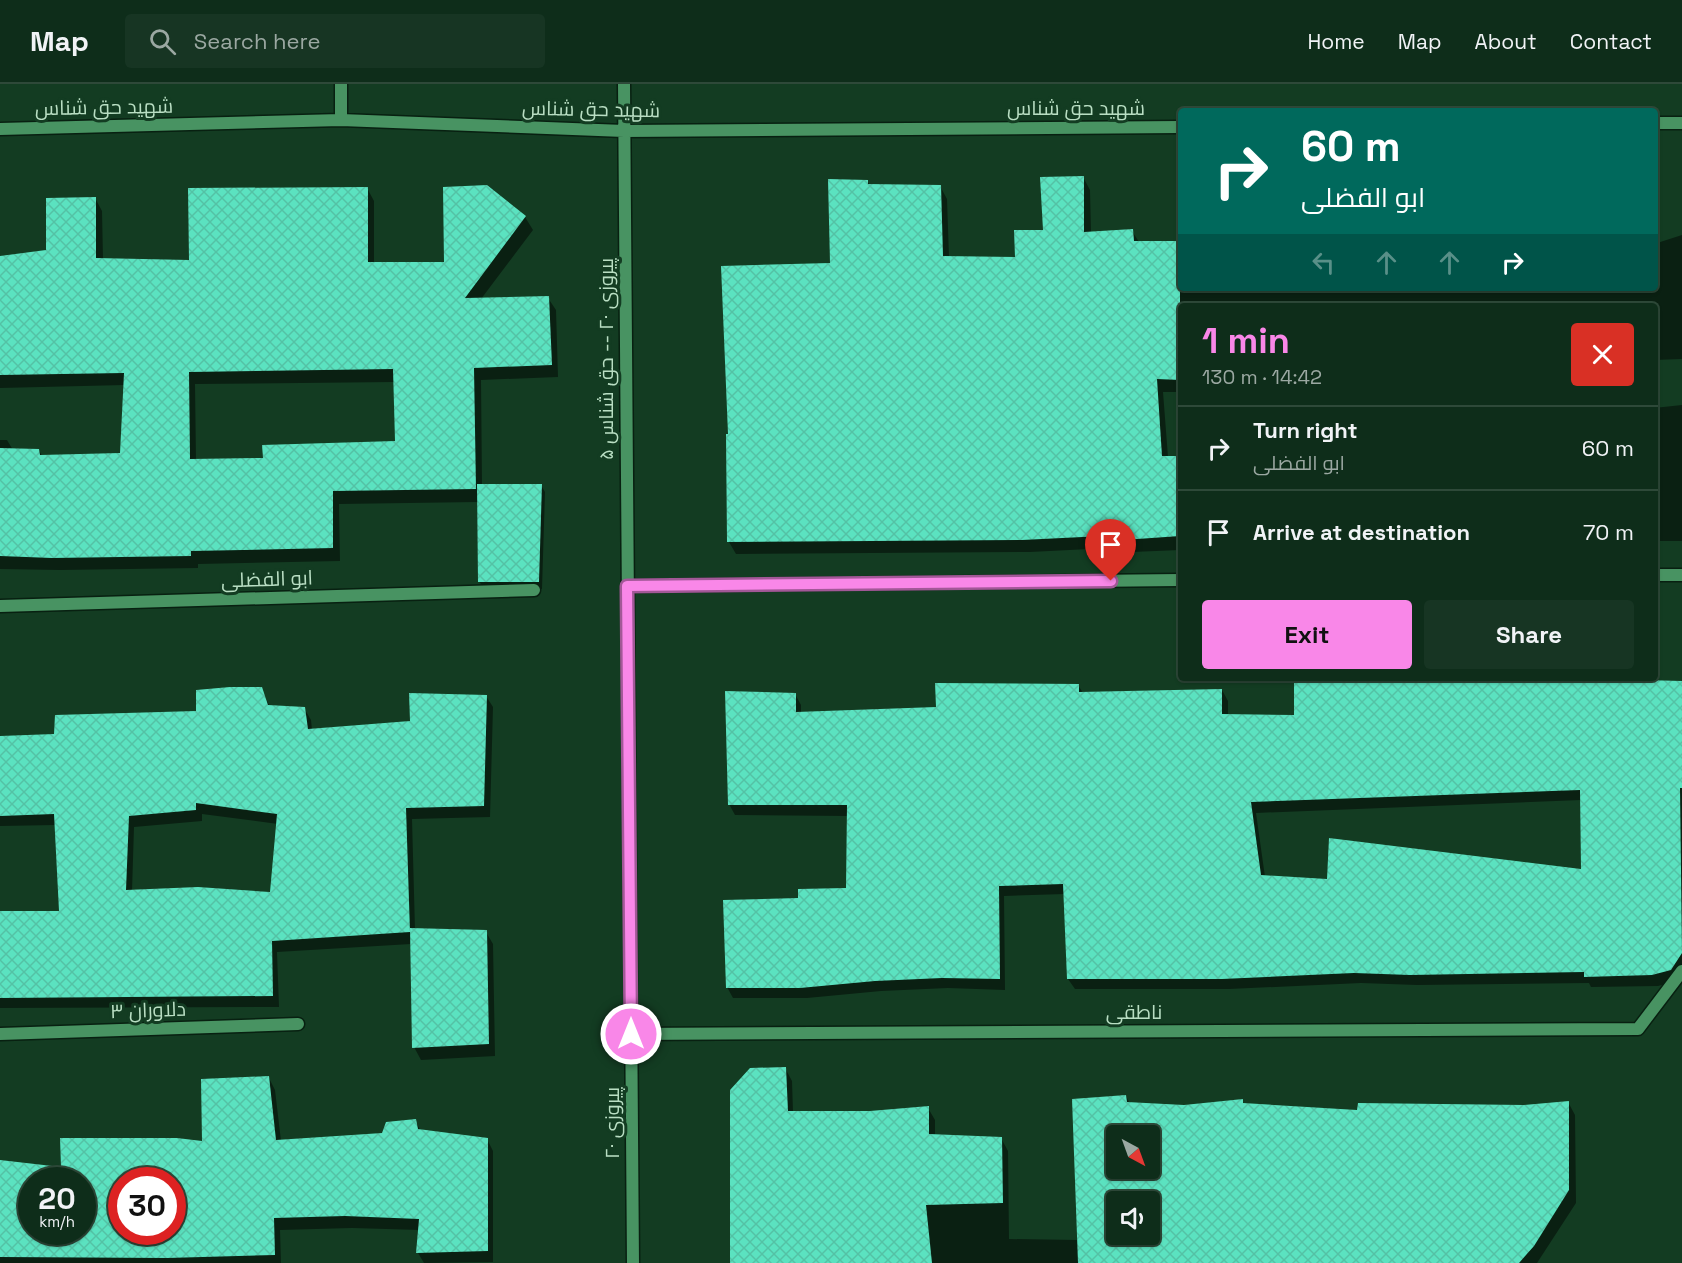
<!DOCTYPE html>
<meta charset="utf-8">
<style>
body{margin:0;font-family:"Space Grotesk",Cairo,sans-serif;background:#173523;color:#f1f3f6;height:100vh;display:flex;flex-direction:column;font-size:22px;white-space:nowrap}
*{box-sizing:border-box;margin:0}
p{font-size:20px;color:#9ba8a2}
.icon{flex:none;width:33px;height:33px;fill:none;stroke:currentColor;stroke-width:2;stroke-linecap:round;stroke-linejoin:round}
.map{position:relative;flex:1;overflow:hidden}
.side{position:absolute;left:1178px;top:219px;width:480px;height:378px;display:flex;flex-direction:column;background:#0e2d1a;border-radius:6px;box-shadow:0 2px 4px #0004,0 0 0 2px #2e4939}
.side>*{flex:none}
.hud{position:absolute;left:1178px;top:24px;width:480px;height:183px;border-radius:6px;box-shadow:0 2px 4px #0004,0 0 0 2px #2e4939;background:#00695c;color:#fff;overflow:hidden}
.needle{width:39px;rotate:139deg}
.controls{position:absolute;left:1106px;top:1041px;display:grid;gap:12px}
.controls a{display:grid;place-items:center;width:54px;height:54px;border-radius:6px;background:#0e2d1a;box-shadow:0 2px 4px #0004,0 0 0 2px #2e4939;font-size:30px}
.speed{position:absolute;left:18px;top:1083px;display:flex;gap:12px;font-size:30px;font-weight:700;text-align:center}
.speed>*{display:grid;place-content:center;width:78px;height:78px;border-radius:50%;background:#0e2d1a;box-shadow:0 2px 4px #0004,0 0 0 2px #2e4939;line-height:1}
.speed small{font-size:15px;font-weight:400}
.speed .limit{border:9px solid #d22;background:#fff;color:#111}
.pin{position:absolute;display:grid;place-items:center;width:51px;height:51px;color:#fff;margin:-62px -26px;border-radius:50% 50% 50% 0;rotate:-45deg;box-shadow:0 0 6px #0007}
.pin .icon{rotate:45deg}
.me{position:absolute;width:66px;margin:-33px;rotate:0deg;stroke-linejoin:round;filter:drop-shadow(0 0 4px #0008)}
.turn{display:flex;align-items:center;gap:21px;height:126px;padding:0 24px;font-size:27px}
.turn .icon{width:78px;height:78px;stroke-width:2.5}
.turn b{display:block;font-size:42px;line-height:51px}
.lanes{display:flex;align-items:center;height:57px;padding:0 24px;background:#0003;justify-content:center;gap:30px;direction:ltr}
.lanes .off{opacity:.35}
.round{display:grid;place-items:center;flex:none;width:63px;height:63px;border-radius:6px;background:#173523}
.overview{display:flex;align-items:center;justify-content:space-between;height:102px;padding:0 24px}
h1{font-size:36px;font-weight:800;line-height:45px;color:#f987e8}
.cta{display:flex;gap:12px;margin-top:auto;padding:12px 24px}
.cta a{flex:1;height:69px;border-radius:6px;background:#f987e8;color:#111;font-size:24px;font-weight:800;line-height:69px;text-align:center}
.cta a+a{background:#173523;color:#f1f3f6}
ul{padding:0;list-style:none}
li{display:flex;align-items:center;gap:18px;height:84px;padding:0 24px;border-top:2px solid #2e4939}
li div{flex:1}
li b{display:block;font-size:22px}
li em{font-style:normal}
header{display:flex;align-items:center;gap:36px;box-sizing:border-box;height:84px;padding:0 30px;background:#0e2d1a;border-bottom:2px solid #2e4939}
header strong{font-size:28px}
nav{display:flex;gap:33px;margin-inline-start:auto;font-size:21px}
.search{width:420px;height:54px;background:#173523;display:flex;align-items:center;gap:15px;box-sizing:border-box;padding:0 21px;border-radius:6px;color:#9ba8a2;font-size:22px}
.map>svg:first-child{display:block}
</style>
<header>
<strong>Map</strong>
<div class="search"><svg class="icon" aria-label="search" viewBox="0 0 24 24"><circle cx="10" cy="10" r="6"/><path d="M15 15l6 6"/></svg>Search here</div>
<nav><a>Home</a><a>Map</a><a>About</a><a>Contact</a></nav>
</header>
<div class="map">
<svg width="1682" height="1179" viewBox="0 0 1682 1179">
<defs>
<pattern id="building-cross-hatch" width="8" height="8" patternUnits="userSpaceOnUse" patternTransform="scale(1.5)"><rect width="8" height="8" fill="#5be2c0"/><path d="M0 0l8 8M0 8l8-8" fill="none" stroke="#54c2a5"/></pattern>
</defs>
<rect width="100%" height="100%" fill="#133c22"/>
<!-- shadow -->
<path fill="#0007" fill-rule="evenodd" d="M1083 93 1090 106 1091 149 1132 147 1139 158 1180 159V204H1654V160L1682 151V275L1654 276V222H1180V308H1163L1168 373H1180V466L1132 468 1129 463 1030 468 736 470 729 458 831 180 867 97 870 101 940 102 947 115 949 173 1016 174 1044 147Z
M487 103 525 133 533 146 481 215 548 214 556 226 558 293 481 296 482 401H541L545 408 542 505H484L479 497 478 418 339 420 340 477 198 480V484L60 486 0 485V356H7L13 366H39L42 372 122 371 125 301 0 304V174L48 168 95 114 102 127 103 175 191 178 367 104 374 117V179L446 180ZM395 298 397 358 264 376 196 377 195 300Z
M1682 321V457H1654V324Z
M1296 594H1569L1571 597 1682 599V888L1677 897 1658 902 1591 903 1589 899 1417 901 1361 899 1229 905H1075L1068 895 1065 810 1004 812 1005 906 948 904 881 907 807 914H733L727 903 799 815 848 805 849 732 735 731 729 720 795 610 801 621V629L938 625 1078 601 1083 609 1222 606 1228 617V631L1296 633ZM1581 716 1583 786 1328 796 1265 793 1256 729Z
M261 605 270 623 304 624 311 636 312 646 411 638 486 612 493 623 490 733 412 735 415 846 486 848 493 860 495 972 421 976 414 963 411 860 277 868 279 923 0 924V828L61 829 56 741 0 742V654L56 652 198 628ZM202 730 278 740 271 810 132 807 134 743 202 737Z
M785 984 792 997 793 1028 870 1029 928 1024 935 1036V1052L1001 1054 1008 1067 1009 1155 1079 1156 1126 1012 1130 1020 1184 1023 1242 1017 1244 1020 1358 1028 1524 1022 1568 1018 1575 1031 1576 1119 1537 1179H732ZM1116 1052H1149V1084H1116ZM1116 1118H1149V1150H1116Z
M269 994 275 1006 281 1057 383 1050 415 1037 421 1047 487 1055 493 1067V1178L424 1179 418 1169 420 1146 352 1144 280 1146 281 1179H0V1077L63 1084 203 1058ZM32 1096H82V1148H32ZM122 1096H172V1148H122Z"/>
<!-- building -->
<path fill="url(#building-cross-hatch)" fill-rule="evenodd" d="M1084 92V148L1133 145 1134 157H1180V296L1157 295 1162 372H1180V452L1123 456V451L1022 456 727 458 726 350H728L721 182 830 179 828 95 868 96V100L941 101 943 172 1015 173 1014 146H1043L1040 93Z
M487 101 526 132 465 214 549 212 552 281 474 284 476 405 333 407V464L191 467V472L52 474 0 472V364L39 365 40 371 120 369 124 289 0 291V172L46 166V114L96 113V174L189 176 188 104 368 103V178H444L443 103ZM393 285 395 357 262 361 263 374 190 375 189 288Z
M477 400H542L539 498H478Z
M1294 594H1568L1682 597V704H1680L1682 869 1671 886 1652 891 1584 893V888L1410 891 1354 889 1222 895H1067L1063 800 999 802 1000 895 942 894 875 897 800 904H726L723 816 798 814V805L846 804 847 721H728L725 607 796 609V628L936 623 935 599 1079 600V608L1222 605V630L1294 631ZM1580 706 1581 785 1329 754 1327 795 1261 791 1251 718Z
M230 603H262L268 621 305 623 308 645 410 637 409 609 487 611 484 722 406 724 410 848 272 857 273 912 0 914V827H59L54 730 0 732V652L54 650 55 631 196 627V606ZM196 719 277 730 270 808 198 803 126 806 129 732 196 726Z
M410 844 487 846 489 960 412 964Z
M786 983 788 1027H870L929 1022V1050L1002 1053 1003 1119 926 1121 932 1179H730V1006L750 984Z
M269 992 276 1056 382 1049 386 1038 416 1035 418 1045 488 1054V1167L416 1169 419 1135 345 1132 274 1134 275 1171 167 1174 0 1173V1076L61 1083 60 1054H177L202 1057 201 995ZM32 1096H82V1148H32ZM122 1096H172V1148H122Z
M1126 1011 1127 1018 1184 1021 1243 1015V1019L1357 1026 1358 1019 1524 1021 1569 1017V1106L1534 1162 1519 1179H1078L1072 1015ZM1116 1052H1149V1084H1116ZM1116 1118H1149V1150H1116Z"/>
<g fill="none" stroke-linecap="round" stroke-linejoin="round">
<!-- street casing -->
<g stroke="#082011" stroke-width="15">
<path id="street" d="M624 0 633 1179
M341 36V0
M1654 39H1682
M0 45 341 36 624 47 1180 43
M1654 491H1682
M627 502 1180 496
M0 522 534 506
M0 950 298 940
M631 950 1638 945 1682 887"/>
</g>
<!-- street -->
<use href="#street" stroke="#489362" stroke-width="12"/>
</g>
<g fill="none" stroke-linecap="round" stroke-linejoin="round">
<!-- route casing -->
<g stroke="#a25897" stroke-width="15">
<path id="route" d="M631 950 627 502 1111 497"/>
</g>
<!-- route -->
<use href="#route" stroke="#f987e8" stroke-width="10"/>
</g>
<g text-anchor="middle" stroke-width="6" stroke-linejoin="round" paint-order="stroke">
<!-- street labels -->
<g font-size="20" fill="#b9dec3" stroke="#133c22">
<text transform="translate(104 23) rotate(-1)" y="7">شهید حق شناس</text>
<text x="1076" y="31">شهید حق شناس</text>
<text transform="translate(591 25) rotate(1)" y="7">شهید حق شناس</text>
<text transform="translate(606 275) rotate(-90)" y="7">پیروزی ۲۰ -- حق شناس ۵</text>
<text transform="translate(267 495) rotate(-2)" y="7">ابو الفضلی</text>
<text transform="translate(148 926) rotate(-2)" y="7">دلاوران ۳</text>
<text x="1134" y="935">ناطقی</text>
<text transform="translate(612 1039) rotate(-90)" y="7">پیروزی ۲۰</text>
</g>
</g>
</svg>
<div class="controls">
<a><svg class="needle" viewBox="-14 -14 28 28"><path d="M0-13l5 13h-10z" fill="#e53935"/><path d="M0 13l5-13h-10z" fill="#9ba8a2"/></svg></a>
<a><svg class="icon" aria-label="sound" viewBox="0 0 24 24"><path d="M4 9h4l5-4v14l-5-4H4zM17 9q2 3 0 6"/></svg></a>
</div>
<div class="speed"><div>20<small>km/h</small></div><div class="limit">30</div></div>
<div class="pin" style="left:1111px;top:497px;background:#d93025"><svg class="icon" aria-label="arrive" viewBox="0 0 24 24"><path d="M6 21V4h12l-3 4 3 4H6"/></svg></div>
<svg class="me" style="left:631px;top:950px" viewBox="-20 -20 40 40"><circle r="17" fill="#f987e8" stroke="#fff" stroke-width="3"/><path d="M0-11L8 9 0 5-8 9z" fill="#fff"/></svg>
<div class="hud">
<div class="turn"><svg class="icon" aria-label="right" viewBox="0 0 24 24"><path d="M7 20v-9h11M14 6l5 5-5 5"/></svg><div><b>60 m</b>ابو الفضلی</div></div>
<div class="lanes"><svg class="icon off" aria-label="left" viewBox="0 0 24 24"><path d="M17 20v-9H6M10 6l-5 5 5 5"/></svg><svg class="icon off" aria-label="ahead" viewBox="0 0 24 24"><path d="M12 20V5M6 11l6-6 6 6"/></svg><svg class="icon off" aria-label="ahead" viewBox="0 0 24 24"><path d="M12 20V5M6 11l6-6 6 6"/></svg><svg class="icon" aria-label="right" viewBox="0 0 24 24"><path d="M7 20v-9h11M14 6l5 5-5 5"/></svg></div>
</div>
<section class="side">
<div class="overview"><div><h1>1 min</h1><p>130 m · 14:42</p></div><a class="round" style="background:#d93025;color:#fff"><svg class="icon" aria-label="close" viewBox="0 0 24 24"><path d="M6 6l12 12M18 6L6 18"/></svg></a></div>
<ul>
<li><svg class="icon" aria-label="right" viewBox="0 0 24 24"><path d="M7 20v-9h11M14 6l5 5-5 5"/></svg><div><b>Turn right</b><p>ابو الفضلی</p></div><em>60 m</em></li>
<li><svg class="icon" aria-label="arrive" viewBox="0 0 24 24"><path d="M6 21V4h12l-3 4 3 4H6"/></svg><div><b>Arrive at destination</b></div><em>70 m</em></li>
</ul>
<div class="cta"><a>Exit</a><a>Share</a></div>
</section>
</div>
